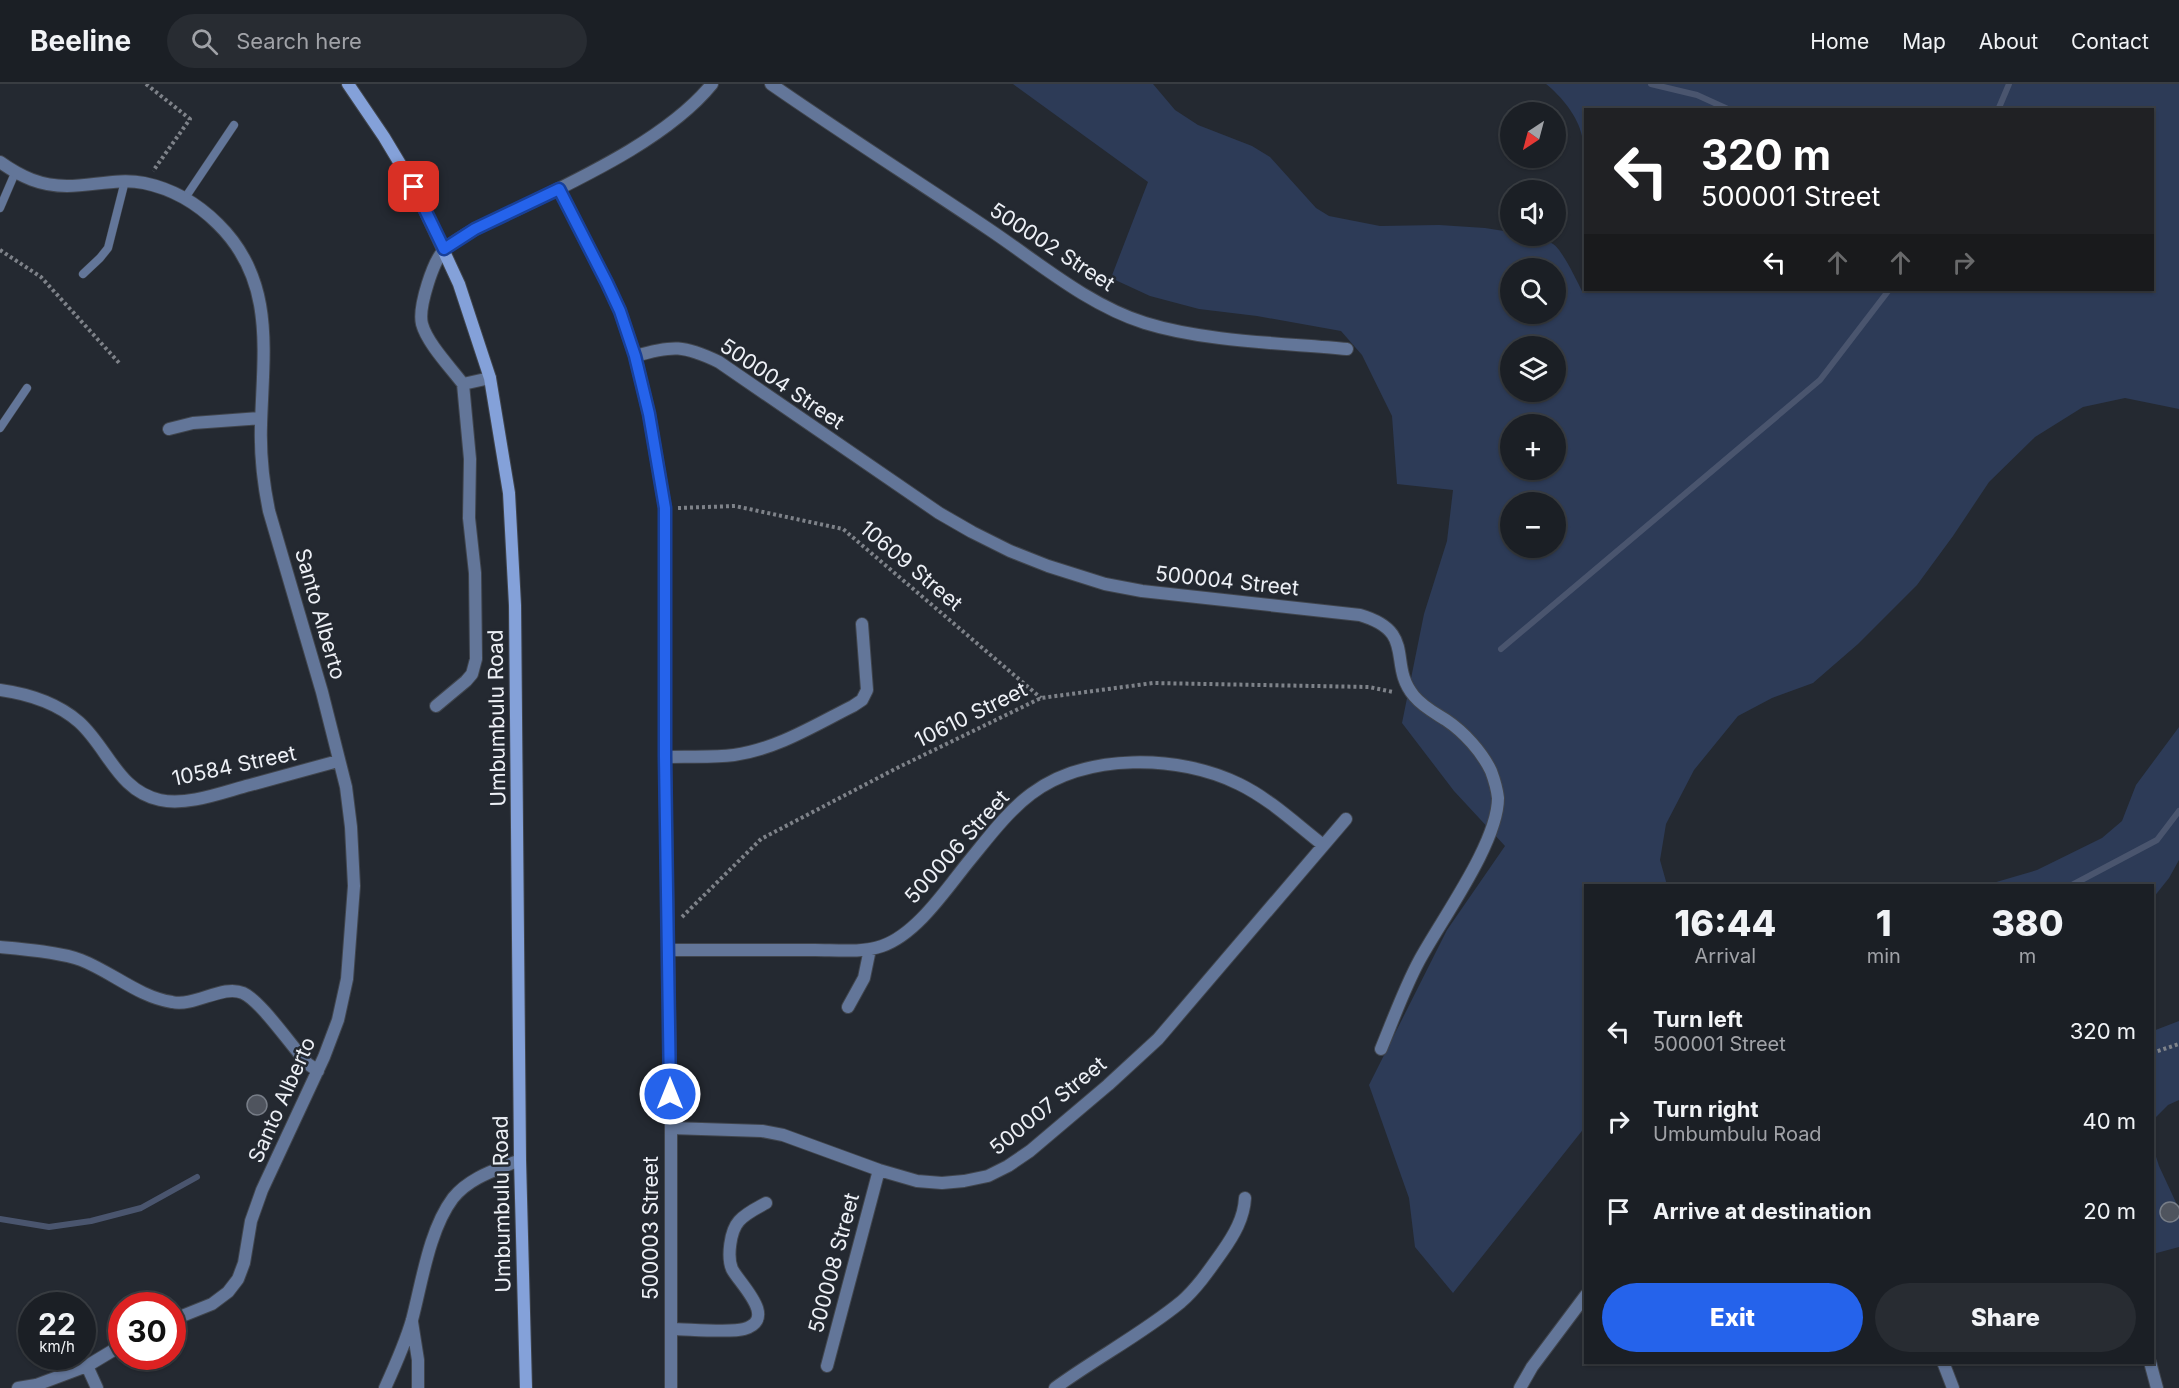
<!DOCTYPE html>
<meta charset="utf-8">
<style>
body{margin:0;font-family:Inter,sans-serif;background:#282c32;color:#f1f3f6;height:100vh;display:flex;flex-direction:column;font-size:22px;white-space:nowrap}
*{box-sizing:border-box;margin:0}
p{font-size:20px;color:#a0a2a7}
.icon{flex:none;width:33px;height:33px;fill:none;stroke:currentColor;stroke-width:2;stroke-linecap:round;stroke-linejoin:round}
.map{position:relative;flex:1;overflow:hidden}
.drawer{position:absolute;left:1584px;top:800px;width:570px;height:480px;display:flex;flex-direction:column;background:#1b1f25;border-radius:0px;box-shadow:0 2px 4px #0004,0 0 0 2px #393d42}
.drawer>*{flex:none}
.top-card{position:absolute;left:1584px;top:24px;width:570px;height:183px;border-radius:0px;box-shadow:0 2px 4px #0004,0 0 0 2px #393d42;background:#202124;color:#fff;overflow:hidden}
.needle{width:39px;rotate:216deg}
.controls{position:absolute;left:1500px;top:18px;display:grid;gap:12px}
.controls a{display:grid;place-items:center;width:66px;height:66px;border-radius:50%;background:#1b1f25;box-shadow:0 2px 4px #0004,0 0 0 2px #393d42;font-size:30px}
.speed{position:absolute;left:18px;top:1208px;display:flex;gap:12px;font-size:30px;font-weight:700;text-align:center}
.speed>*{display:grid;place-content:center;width:78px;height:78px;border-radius:50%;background:#1b1f25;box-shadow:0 2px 4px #0004,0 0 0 2px #393d42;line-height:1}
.speed small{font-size:15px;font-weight:400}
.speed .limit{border:9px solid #d22;background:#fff;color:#111}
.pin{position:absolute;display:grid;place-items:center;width:51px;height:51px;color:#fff;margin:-26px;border-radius:12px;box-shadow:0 3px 9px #0006}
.me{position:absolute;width:66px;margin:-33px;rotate:0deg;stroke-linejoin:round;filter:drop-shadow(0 0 4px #0008)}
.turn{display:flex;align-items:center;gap:21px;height:126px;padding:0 18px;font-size:27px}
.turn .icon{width:78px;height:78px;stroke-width:2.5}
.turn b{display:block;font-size:42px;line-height:51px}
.lanes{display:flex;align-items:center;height:57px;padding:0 18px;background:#0003;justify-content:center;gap:30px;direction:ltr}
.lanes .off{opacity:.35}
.eta{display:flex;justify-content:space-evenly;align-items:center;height:102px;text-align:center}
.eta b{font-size:36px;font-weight:800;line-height:42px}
.primary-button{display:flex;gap:12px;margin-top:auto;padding:12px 18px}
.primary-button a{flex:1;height:69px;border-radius:36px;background:#2563eb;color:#fff;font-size:24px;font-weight:800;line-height:69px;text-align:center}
.primary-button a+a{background:#282c32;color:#f1f3f6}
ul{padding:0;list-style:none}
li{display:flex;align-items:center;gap:18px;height:90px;padding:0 18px}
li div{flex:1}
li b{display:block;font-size:22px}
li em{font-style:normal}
header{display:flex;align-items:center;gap:36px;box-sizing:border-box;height:84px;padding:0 30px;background:#1b1f25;border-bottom:2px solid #393d42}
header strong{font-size:28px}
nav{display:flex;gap:33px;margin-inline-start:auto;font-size:21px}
.search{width:420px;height:54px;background:#282c32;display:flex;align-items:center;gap:15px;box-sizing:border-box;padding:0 21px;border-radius:33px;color:#a0a2a7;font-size:22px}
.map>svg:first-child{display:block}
</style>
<header>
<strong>Beeline</strong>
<div class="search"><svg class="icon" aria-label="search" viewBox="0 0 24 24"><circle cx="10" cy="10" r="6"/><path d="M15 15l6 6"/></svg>Search here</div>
<nav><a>Home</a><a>Map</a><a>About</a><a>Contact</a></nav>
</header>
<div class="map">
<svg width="2179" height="1304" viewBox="0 0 2179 1304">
<rect width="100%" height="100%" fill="#242931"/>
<!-- green -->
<path fill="#2d3b57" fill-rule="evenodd" d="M1013 0H1153L1175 26 1198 41 1252 62 1270 73 1316 124 1329 132 1380 142 1439 141 1485 144 1510 148V152C1525 152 1541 152 1553 160 1562 165 1578 199 1583 209L1591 206H2152V26H1586V71H1583C1583 65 1584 58 1582 52 1578 32 1561 12 1546 0H2179V325L2125 314 2083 323 2035 353 1989 398 1953 452 1917 501 1858 560 1813 599 1772 614 1738 632 1694 686 1666 740 1660 776 1667 801H1586L1585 1043 1453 1209 1415 1163 1409 1114 1369 1001 1447 846 1505 762 1454 707 1402 639 1424 530 1447 457 1453 406 1397 400 1392 332 1362 271 1341 247 1257 232 1199 225 1150 212 1111 194 1148 98ZM1510 184H1556V230H1510ZM1510 262H1556V308H1510ZM1510 340H1556V386H1510ZM1510 418H1556V464H1510Z
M2179 643V776L2169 794 2153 814 2152 801H1986L2037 786 2102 754 2122 737 2136 701Z
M2179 937V1016L2168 1021 2153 1036V947Z
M2152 1060 2159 1082 2179 1125V1163L2153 1170Z"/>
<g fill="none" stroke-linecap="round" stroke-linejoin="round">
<!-- stream -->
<path stroke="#4a556e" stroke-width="6" d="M1651 0 1697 11 1730 26
M1998 26 2009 0
M1501 565 1820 296 1889 206
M2072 801 2157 756 2179 727
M0 1135 49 1143 91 1137 141 1124 197 1093"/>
</g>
<!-- building -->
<path fill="#4f545e" stroke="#777d87" stroke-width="1.5" d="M247 1021a10 10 0 1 1 20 0a10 10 0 1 1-20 0Z
M2160 1128a10 10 0 1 1 20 0a10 10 0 1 1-20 0Z"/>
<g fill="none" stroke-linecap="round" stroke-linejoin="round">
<!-- service casing -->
<g stroke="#40454d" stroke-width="9">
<path id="service" d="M185 114 234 41
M0 124 15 89
M83 190 100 174 108 164 125 97
M0 344 27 304"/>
</g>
<!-- minor casing -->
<g stroke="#40454d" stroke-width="14">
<path id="minor" d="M771 0C843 50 917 97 990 146 1039 179 1088 221 1145 239 1206 258 1284 259 1347 265
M0 78C21 93 41 102 67 102 93 102 118 94 144 99 173 105 197 119 218 140 276 197 263 268 261 341 260 370 263 398 269 427L322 608 346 703 351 743 354 802 347 895 338 936 324 973 262 1106 251 1137 244 1179 238 1195 228 1208 212 1220 172 1236
M559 105 607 199 620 227 635 272 649 330 665 424V673L671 1044V1304
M635 272C673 261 684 261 719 278L939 429 972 448 1010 467 1048 482 1105 500 1142 507 1360 531C1418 548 1387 580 1414 612 1423 623 1435 629 1446 636 1464 648 1482 668 1491 687 1494 695 1497 705 1498 714 1498 759 1441 836 1419 877 1404 905 1393 936 1381 965
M463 300C451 284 427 259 422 240 418 224 433 175 446 164 468 146 497 135 522 123 583 93 669 53 712 0
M169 345 193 339 261 334
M0 606C29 610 57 619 79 638 108 664 118 707 160 716 188 722 223 708 250 701 279 693 309 685 338 677
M436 622 466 597 472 590 476 575 475 489 469 434 470 375 463 300 490 294
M665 673C688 672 711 674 734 671 777 665 815 641 853 622L862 616 867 606 862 540
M0 863C23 865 60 868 81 876 112 888 139 913 172 918 195 923 223 900 243 909 261 917 292 963 308 980L318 987
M669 866C718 866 766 866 815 866 836 866 862 869 882 862 917 850 947 804 969 777 988 754 1007 728 1031 710 1086 669 1178 670 1239 700 1270 715 1296 740 1323 761
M848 923 864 894 870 865
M671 1044 762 1047 783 1051 879 1086 917 1097 942 1099 964 1097 988 1092 1008 1082 1030 1067 1108 1001 1158 955 1346 735
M412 1238 418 1276V1304
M671 1245C687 1245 731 1249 744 1245 779 1235 739 1199 732 1185 727 1173 730 1147 739 1137 746 1129 757 1124 766 1119
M1943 1278 1953 1304
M2150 1278 2157 1304
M87 1282 97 1304
M827 1282 879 1086
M18 1304 36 1301 87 1282 122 1261
M385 1304C395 1282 405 1260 412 1236 422 1198 429 1146 453 1114 470 1093 496 1086 520 1076
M1055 1304C1096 1274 1142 1250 1181 1218 1197 1204 1210 1185 1222 1168 1234 1151 1244 1134 1245 1114
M1520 1304 1532 1283 1586 1211"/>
</g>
<!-- secondary casing -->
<g stroke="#40454d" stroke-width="14">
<path id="secondary" d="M348 0 384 53 414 103 459 200 490 294 509 409 515 521 520 1076 526 1304"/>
</g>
<!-- path -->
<path stroke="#7e8289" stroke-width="4" stroke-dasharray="3 3" stroke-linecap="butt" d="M146 0 190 35 153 87
M0 166 41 193 121 281
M678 424 735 422 843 445 1041 614
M682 833 761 755 897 684 1041 614 1153 599 1369 603 1393 608
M2152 969 2179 960"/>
<!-- service -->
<use href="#service" stroke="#637699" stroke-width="8"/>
<!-- minor -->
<use href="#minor" stroke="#637699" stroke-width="12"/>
<!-- secondary -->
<use href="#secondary" stroke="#84a1d9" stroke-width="12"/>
</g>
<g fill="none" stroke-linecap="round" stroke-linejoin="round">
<!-- route casing -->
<g stroke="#184099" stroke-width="15">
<path id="route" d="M414 103 444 165 475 145 559 105 607 199 620 227 635 272 649 330 665 424V673L670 1010"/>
</g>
<!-- route -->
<use href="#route" stroke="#2563eb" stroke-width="10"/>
</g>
<g text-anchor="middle" stroke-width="5" stroke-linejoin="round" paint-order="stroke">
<!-- street labels -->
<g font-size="21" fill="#edf0f6" stroke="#242931">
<text transform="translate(1052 163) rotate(33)" y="7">500002 Street</text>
<text transform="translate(782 300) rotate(34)" y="7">500004 Street</text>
<text transform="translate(911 482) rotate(40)" y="7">10609 Street</text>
<text transform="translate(1227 497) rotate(6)" y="7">500004 Street</text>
<text transform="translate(320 530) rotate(74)" y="7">Santo Alberto</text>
<text transform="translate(971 631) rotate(-26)" y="7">10610 Street</text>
<text transform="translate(497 634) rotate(-91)" y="7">Umbumbulu Road</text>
<text transform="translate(234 682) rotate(-12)" y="7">10584 Street</text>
<text transform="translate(957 763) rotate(-48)" y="7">500006 Street</text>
<text transform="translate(282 1016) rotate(-66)" y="7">Santo Alberto</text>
<text transform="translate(1048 1022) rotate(-39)" y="7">500007 Street</text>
<text transform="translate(502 1120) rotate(-91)" y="7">Umbumbulu Road</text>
<text transform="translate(651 1144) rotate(-90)" y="7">500003 Street</text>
<text transform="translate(834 1179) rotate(-75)" y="7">500008 Street</text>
</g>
</g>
</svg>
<div class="controls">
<a><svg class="needle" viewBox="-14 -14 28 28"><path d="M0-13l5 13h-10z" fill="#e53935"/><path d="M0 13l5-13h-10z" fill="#a0a2a7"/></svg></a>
<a><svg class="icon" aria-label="sound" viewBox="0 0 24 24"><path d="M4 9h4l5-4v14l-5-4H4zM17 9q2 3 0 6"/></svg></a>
<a><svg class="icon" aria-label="search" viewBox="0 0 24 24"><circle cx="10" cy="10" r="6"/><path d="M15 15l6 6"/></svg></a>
<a><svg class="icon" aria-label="layers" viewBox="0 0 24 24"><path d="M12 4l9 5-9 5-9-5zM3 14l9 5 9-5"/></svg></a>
<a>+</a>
<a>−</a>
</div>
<div class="speed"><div>22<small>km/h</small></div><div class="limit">30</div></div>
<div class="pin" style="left:414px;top:103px;background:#d93025"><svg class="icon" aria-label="arrive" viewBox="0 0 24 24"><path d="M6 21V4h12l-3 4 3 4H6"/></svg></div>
<svg class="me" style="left:670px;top:1010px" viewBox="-20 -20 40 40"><circle r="17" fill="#2563eb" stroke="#fff" stroke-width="3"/><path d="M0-11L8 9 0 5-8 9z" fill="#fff"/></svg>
<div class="top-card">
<div class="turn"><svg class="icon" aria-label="left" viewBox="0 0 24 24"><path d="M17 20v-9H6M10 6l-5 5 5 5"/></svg><div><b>320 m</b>500001 Street</div></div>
<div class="lanes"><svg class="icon" aria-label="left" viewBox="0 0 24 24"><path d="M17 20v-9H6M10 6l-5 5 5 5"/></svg><svg class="icon off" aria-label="ahead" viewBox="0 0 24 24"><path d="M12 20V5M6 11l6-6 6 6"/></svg><svg class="icon off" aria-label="ahead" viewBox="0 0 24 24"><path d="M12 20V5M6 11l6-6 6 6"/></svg><svg class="icon off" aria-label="right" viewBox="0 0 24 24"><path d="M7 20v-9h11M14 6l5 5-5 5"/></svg></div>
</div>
<section class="drawer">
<div class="eta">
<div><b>16:44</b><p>Arrival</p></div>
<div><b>1</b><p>min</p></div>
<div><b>380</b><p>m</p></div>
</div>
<ul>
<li><svg class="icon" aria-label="left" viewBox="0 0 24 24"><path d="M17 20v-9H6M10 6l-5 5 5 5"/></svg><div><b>Turn left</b><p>500001 Street</p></div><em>320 m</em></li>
<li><svg class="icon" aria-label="right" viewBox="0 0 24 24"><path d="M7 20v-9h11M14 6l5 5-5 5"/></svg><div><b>Turn right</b><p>Umbumbulu Road</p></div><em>40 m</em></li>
<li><svg class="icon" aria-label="arrive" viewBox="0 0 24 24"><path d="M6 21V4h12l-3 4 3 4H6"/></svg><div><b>Arrive at destination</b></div><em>20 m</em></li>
</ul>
<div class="primary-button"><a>Exit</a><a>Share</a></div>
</section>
</div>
